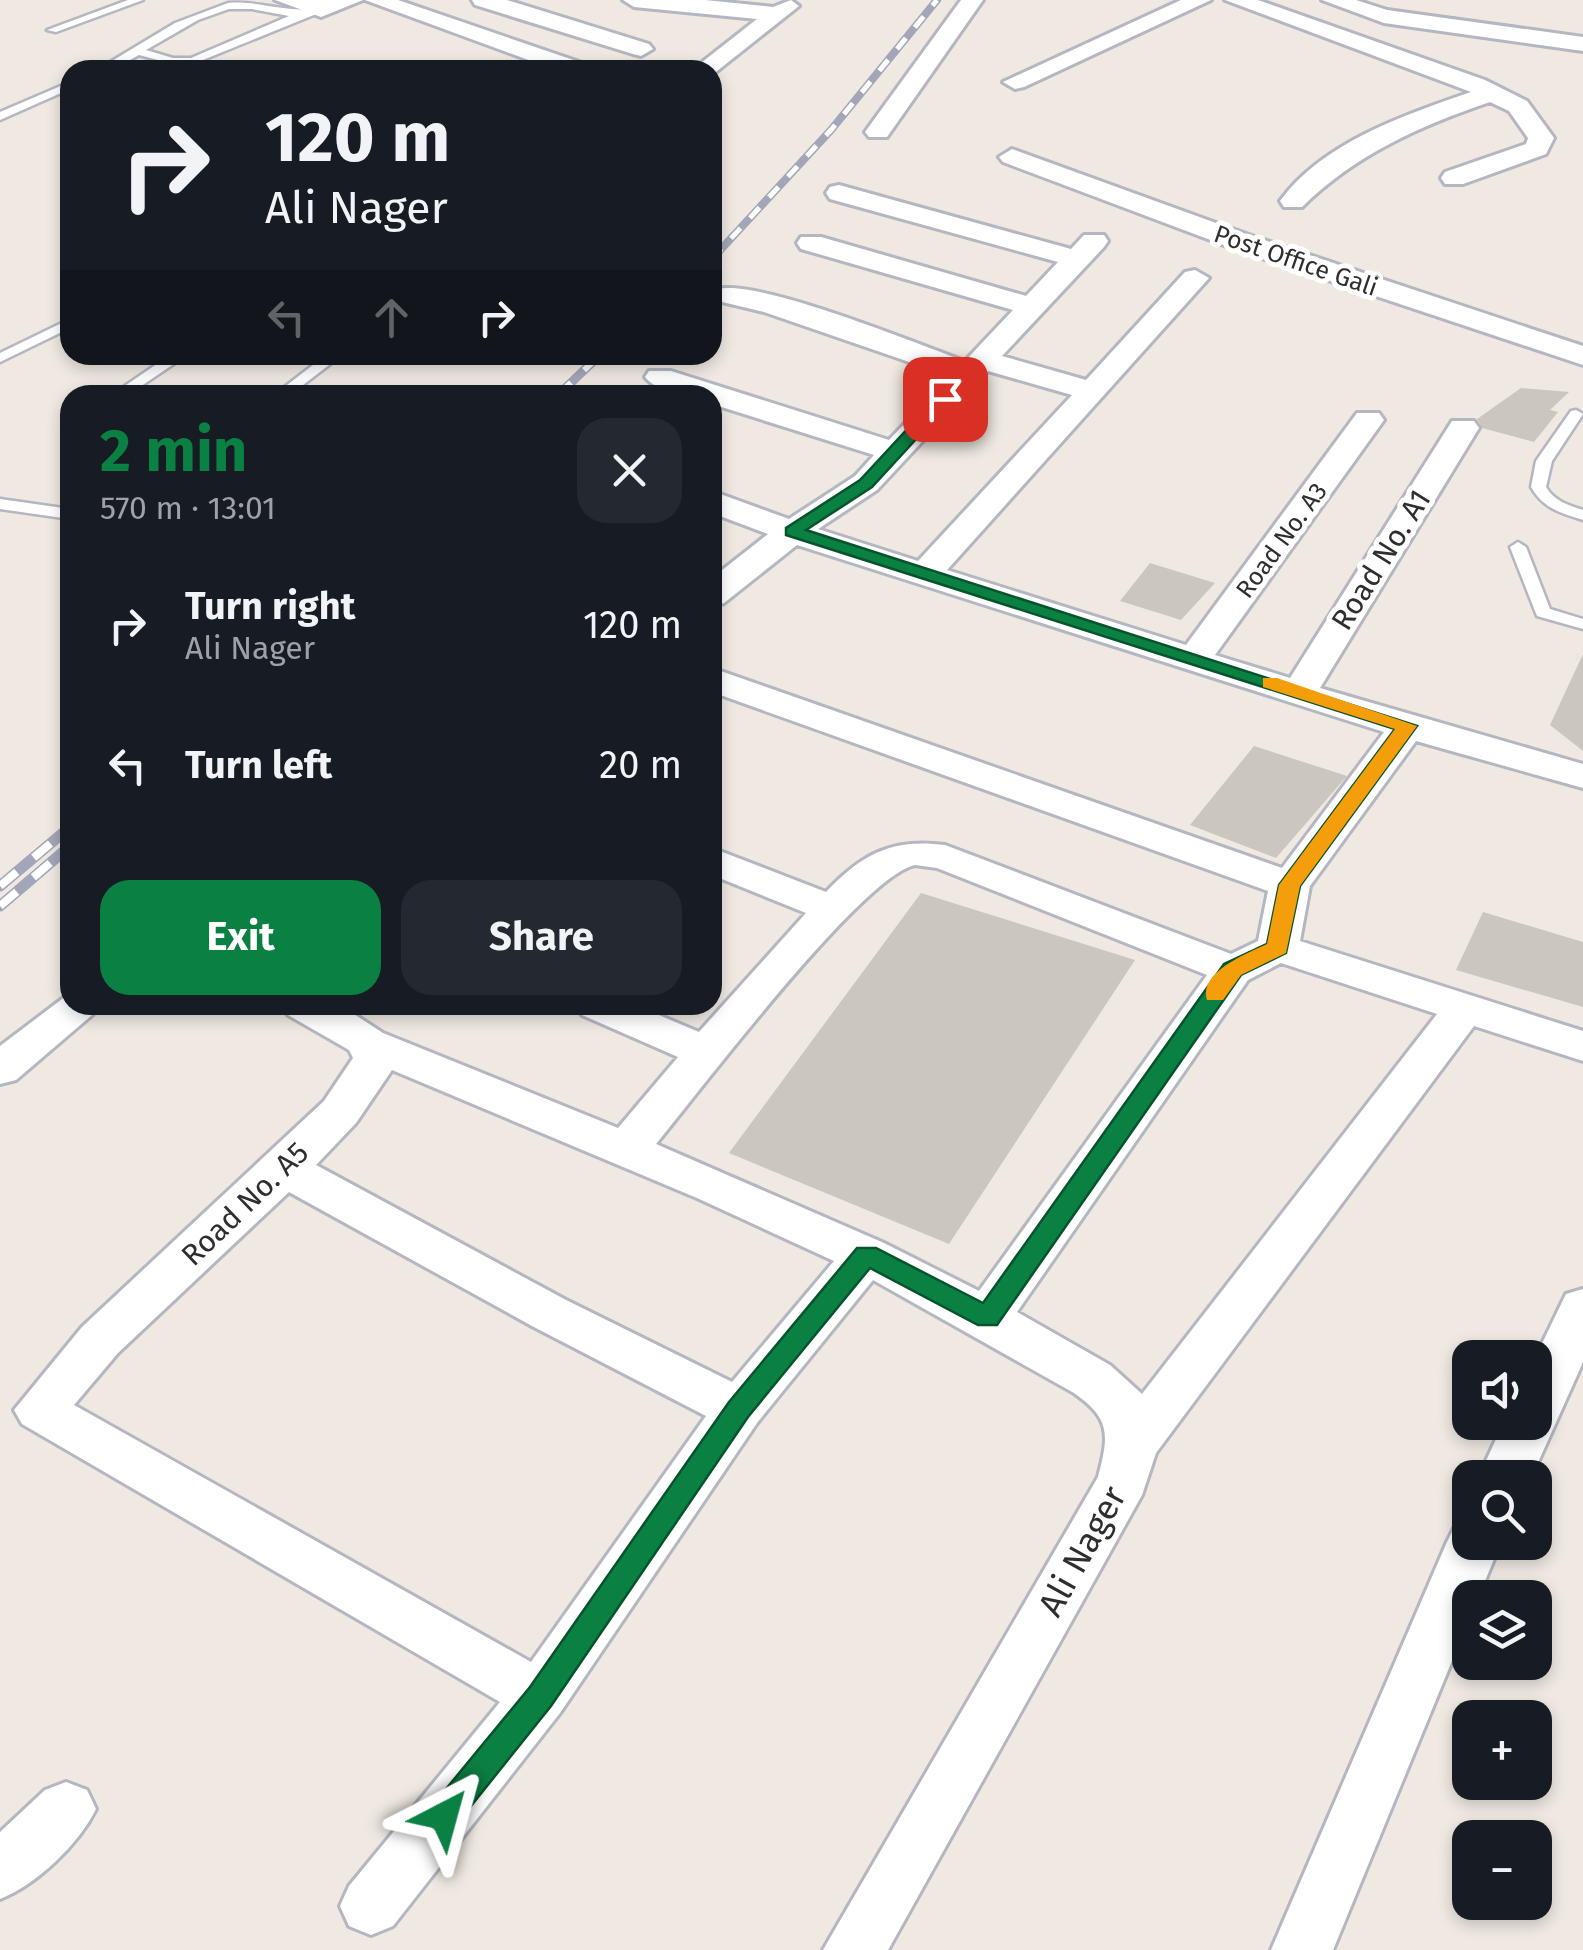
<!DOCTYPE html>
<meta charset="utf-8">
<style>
body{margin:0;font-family:"Fira Sans",sans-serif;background:#242831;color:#f1f3f6;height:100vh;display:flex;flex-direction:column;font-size:38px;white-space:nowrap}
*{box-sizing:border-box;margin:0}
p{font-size:32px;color:#9ea1a6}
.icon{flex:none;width:55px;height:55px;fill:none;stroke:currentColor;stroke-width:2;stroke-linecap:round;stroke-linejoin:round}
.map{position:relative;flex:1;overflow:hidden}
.panel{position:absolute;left:60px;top:385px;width:662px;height:630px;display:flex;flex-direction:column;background:#171b24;border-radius:30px;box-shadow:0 5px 15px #0003}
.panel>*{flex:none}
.banner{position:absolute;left:60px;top:60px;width:662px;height:305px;border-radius:30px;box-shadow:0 5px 15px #0003;background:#171b24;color:#f1f3f6;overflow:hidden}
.controls{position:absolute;left:1452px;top:1340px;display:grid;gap:20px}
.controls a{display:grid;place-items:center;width:100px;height:100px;border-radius:20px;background:#171b24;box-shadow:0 5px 15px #0003;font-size:50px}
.pin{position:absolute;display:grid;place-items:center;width:85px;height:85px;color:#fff;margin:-42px;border-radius:20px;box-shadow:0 5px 15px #0006}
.me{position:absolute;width:110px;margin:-55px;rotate:39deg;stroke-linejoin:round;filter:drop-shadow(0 0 8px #0008)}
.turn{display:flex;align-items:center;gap:35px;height:210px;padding:0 40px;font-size:45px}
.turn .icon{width:130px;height:130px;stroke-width:2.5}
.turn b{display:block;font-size:70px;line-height:85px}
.lanes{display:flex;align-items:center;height:95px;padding:0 40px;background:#0003;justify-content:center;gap:50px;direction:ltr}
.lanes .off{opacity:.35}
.round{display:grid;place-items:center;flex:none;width:105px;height:105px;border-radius:30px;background:#242831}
.headline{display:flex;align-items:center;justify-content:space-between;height:170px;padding:0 40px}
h1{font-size:60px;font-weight:700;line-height:75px;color:#0b8043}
.primary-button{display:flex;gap:20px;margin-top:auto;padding:20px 40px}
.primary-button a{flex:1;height:115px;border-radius:30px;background:#0b8043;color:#fff;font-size:40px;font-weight:700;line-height:115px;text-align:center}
.primary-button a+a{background:#242831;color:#f1f3f6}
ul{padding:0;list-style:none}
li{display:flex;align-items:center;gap:30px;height:140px;padding:0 40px}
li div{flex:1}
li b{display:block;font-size:38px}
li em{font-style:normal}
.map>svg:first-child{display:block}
</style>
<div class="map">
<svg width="1583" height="1950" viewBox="0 0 1583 1950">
<rect width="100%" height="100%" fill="#efe9e1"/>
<!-- building -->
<path fill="#cbc7bf" d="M1521 388 1569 392 1550 410 1558 412 1534 442 1482 428 1477 419Z
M1150 563 1215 583 1181 620 1120 601Z
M1583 654V751L1550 725Z
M1254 746 1347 776 1276 858 1190 825Z
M921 893 1135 960 949 1244 729 1153Z
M1483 912 1583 942V1007L1456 970Z"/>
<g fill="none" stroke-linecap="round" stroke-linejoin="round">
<!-- lane casing -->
<g stroke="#b4b7c1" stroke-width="5">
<path id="lane" d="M128 0H143L56 32 47 30Z
M228 3C260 0 289 15 321 7L326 10 193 64H173L139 55 112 70H97L175 23ZM229 9H252L289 16 191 58H173L146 50 198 20Z
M70 82V89L0 120V112Z
M70 319V328L0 362V353Z
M170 355H187L128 395 113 394Z
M326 355H342L290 395H274Z
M1576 410 1583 414 1552 461 1546 487C1554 501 1568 505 1583 510V520C1560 513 1543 508 1531 487L1536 461 1571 411Z
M0 499 70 509V519L0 509Z
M1518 542 1526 547 1550 609 1583 619V629L1537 616 1510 547Z"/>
</g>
<!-- street casing -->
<g stroke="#b4b7c1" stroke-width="6">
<path id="street" d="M275 0H363L321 17Z
M365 0H398L588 65 591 70H556Z
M472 0H507L649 44 653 49 641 56 633 54 475 5Z
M623 0H705L773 7 791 0 799 6 712 75V70H692L757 19 634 7Z
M961 0H983L887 137H869L865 132Z
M1181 0H1211L1024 87 1015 89 1003 82Z
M1225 0H1258L1485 80 1527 101 1554 138 1546 154 1463 184H1445L1441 178 1445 172 1526 144 1528 138 1509 111 1490 102C1420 126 1356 154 1302 207H1284L1280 201C1323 142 1405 115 1471 92Z
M1322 0H1356L1387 10 1583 37V51L1384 23Z
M1012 149 1249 235 1583 346V365L1229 247 1003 162 999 157Z
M839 185 1071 249 1084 235H1104L1108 241 1104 247 1002 356 1086 380 1185 272 1195 270 1209 278 947 570 1186 645 1357 413H1379L1384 420 1215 655 1290 678 1452 421H1474L1479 428 1320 688 1583 764V788L1416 741 1310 886 1300 941 1583 1031V1061L1474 1026 1156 1453 1142 1495 888 1950H823L1098 1477C1109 1435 1111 1419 1074 1393L873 1280 757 1423 560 1713 393 1926 371 1935 349 1926 340 1906 349 1886 500 1702 22 1424 14 1410 82 1327 324 1101 353 1058 349 1050 288 1015 281 1005H340L383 1033 618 1128 678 1057 582 1015 575 1005H635L699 1032 806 913 712 875V848L826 892C862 854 892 838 945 845L1231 954 1258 941 1268 891 712 692V668L1282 868 1384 732 797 545 724 603 712 606V578L768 534 712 513V491L789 519 855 476 874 455 712 404V395C691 395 660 395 645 377L649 371H671L889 440 950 376 764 312 718 301 714 295 718 289C759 279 917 344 965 361L1013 310 801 249 797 243 801 237H821L1026 296 1058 262 830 199 826 193 830 187ZM988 371 1072 395 918 561 818 529 877 490ZM915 865 937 868 1207 975 979 1291 884 1243 656 1144C699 1092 862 876 915 865ZM1281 963 1437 1014 1142 1394 1110 1365 1017 1312 1248 980ZM392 1070 697 1198 834 1261 732 1382 566 1300 316 1165 356 1123ZM289 1192 532 1326 706 1416 531 1662 74 1405 118 1353Z
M70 993V1005H99L92 1015 16 1080 0 1084V1046Z
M1583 1289V1362L1531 1478H1478L1504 1422H1535V1358L1566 1294Z
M1470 1521V1542H1501L1478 1598H1470V1617L1333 1950H1271L1447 1542 1455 1526Z
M66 1782 87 1790 96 1809C79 1844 36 1885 0 1899V1832L45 1790Z"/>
</g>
<!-- lane -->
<use href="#lane" fill="#fff" fill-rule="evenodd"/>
<!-- street -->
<use href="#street" fill="#fff" fill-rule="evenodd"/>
<!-- rail-far2 casing -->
<g stroke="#a3a6b8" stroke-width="8">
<path id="rail-far2" d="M712 259 831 130 937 0"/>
</g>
<!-- rail-far1 casing -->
<g stroke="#a3a6b8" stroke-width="9">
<path id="rail-far1" d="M558 395 600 355"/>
</g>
<!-- rail casing -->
<g stroke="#a3a6b8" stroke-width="11">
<path id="rail" d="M0 886 70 827
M0 906 70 846"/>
</g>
<!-- rail-far2 -->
<use href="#rail-far2" stroke="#fff" stroke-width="5" stroke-dasharray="14" stroke-linecap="butt"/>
<!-- rail-far1 -->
<use href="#rail-far1" stroke="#fff" stroke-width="6" stroke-dasharray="18" stroke-linecap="butt"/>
<!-- rail -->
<use href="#rail" stroke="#fff" stroke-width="8" stroke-dasharray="22" stroke-linecap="butt"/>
</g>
<!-- route -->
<path fill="#0b8043" stroke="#07532c" stroke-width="2.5" d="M939 395 953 399 872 487 806 530 1417 726 1300 886 1286 953 1241 975 997 1325H978L870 1268 748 1417 551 1706 455 1826 444 1830 432 1826 428 1816 432 1806 530 1687 729 1402 857 1248H876L983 1303 1224 964 1267 944 1279 885 1395 729 786 535V528L860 480Z"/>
<!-- slow -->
<path fill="#f59e0b" d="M1263 678H1277L1417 726 1300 886 1286 953 1241 975 1223 1000H1207C1198 972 1248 953 1267 944L1279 885 1395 729 1263 687Z"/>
<g text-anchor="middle" stroke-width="10" stroke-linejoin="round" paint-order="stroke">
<!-- far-street labels -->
<g font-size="25" fill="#2e2e2e" stroke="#fff">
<text transform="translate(1296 260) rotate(19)" y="9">Post Office Gali</text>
<text transform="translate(1281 540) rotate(-54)" y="9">Road No. A3</text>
</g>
<!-- street labels -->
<g font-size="30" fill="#2e2e2e" stroke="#fff">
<text transform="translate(1381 560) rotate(-58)" y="10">Road No. A1</text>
<text transform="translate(245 1204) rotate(-44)" y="10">Road No. A5</text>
</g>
<!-- near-street labels -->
<g font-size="35" fill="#2e2e2e" stroke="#fff">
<text transform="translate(1082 1551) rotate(-61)" y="12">Ali Nager</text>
</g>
</g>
</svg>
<div class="controls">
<a><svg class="icon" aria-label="sound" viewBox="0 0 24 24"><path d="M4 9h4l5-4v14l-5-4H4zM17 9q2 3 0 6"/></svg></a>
<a><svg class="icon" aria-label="search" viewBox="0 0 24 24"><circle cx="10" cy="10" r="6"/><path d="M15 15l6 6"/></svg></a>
<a><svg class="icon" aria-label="layers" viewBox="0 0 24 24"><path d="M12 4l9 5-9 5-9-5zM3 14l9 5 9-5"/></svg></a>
<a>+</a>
<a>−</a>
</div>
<div class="pin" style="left:945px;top:399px;background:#d93025"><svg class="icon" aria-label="arrive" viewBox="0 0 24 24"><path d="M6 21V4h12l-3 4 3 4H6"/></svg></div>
<svg class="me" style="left:444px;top:1816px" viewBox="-20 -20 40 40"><path d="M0-17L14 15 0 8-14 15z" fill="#0b8043" stroke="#fff" stroke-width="4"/></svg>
<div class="banner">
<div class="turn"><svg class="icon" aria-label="right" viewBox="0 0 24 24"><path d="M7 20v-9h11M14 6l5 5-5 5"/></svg><div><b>120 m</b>Ali Nager</div></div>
<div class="lanes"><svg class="icon off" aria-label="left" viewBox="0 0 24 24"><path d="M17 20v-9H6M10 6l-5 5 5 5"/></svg><svg class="icon off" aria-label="ahead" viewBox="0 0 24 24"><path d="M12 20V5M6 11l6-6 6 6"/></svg><svg class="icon" aria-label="right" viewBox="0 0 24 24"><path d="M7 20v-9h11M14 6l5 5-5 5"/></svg></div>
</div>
<section class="panel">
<div class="headline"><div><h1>2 min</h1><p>570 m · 13:01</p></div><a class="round"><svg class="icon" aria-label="close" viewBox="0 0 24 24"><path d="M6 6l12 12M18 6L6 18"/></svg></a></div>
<ul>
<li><svg class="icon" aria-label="right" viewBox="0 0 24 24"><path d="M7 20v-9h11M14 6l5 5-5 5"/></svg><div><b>Turn right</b><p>Ali Nager</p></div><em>120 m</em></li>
<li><svg class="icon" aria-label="left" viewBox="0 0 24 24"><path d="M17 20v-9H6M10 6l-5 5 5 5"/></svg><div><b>Turn left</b></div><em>20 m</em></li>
</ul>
<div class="primary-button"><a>Exit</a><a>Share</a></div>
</section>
</div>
